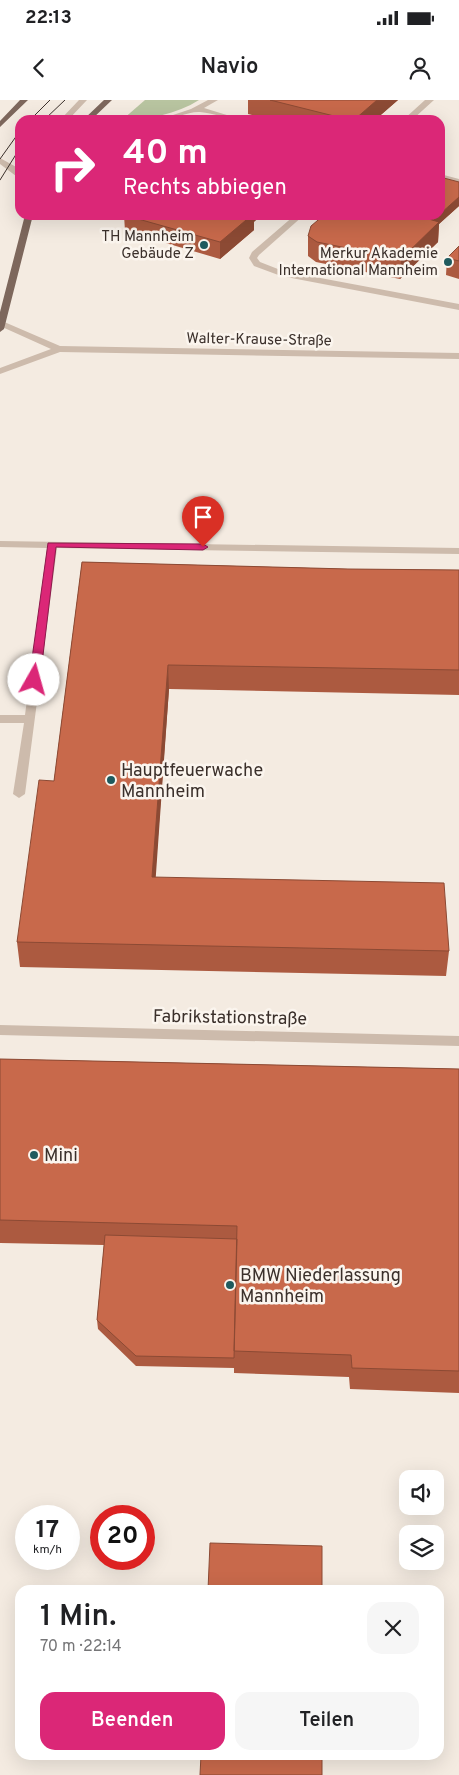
<!DOCTYPE html>
<html lang="de">
<meta charset="utf-8">
<style>
body{margin:0;font-family:Overpass,sans-serif;background:#f6f6f6;color:#202124;height:100vh;display:flex;flex-direction:column;font-size:19px;white-space:nowrap}
*{box-sizing:border-box;margin:0}
p{font-size:16px;color:#757577}
.icon{flex:none;width:28px;height:28px;fill:none;stroke:currentColor;stroke-width:2;stroke-linecap:round;stroke-linejoin:round}
.map{position:relative;flex:1;overflow:hidden}
.side{position:absolute;left:15px;top:1485px;width:429px;height:175px;display:flex;flex-direction:column;background:#fff;border-radius:15px;box-shadow:0 5px 20px #0002}
.side>*{flex:none}
.hud{position:absolute;left:15px;top:15px;width:430px;height:105px;border-radius:15px;box-shadow:0 5px 20px #0002;background:#db2777;color:#fff;overflow:hidden}
.controls{position:absolute;left:399px;top:1370px;display:grid;gap:10px}
.controls a{display:grid;place-items:center;width:45px;height:45px;border-radius:10px;background:#fff;box-shadow:0 5px 20px #0002;font-size:25px}
.speed{position:absolute;left:15px;top:1405px;display:flex;gap:10px;font-size:25px;font-weight:700;text-align:center}
.speed>*{display:grid;place-content:center;width:65px;height:65px;border-radius:50%;background:#fff;box-shadow:0 5px 20px #0002;line-height:1}
.speed small{font-size:12px;font-weight:400}
.speed .limit{border:8px solid #d22;background:#fff;color:#111}
.pin{position:absolute;display:grid;place-items:center;width:42px;height:42px;color:#fff;margin:-51px -21px;border-radius:50% 50% 50% 0;rotate:-45deg;box-shadow:0 0 5px #0007}
.pin .icon{rotate:45deg}
.me{position:absolute;width:55px;margin:-28px;rotate:7deg;stroke-linejoin:round;filter:drop-shadow(0 0 4px #0008)}
.turn{display:flex;align-items:center;gap:18px;height:105px;padding:0 25px;font-size:22px}
.turn .icon{width:65px;height:65px;stroke-width:2.5}
.turn b{display:block;font-size:35px;line-height:42px}
.round{display:grid;place-items:center;flex:none;width:52px;height:52px;border-radius:15px;background:#f6f6f6}
.overview{display:flex;align-items:center;justify-content:space-between;height:85px;padding:0 25px}
h1{font-size:30px;font-weight:600;line-height:38px}
.button{display:flex;gap:10px;margin-top:auto;padding:10px 25px}
.button a{flex:1;height:58px;border-radius:15px;background:#db2777;color:#fff;font-size:20px;font-weight:600;line-height:58px;text-align:center}
.button a+a{background:#f6f6f6;color:#202124}
.status{display:flex;justify-content:space-between;align-items:center;height:35px;padding:0 25px;background:#fff;direction:ltr}
.status svg{height:14px;fill:currentColor}
header{display:flex;justify-content:space-between;align-items:center;height:65px;padding:0 25px;background:#fff;font-size:22px;font-weight:600}
.map>svg:first-child{display:block}
</style>
<div class="status"><b>22:13</b><svg viewBox="0 0 49 12"><path d="M0 12V9h3v3zM5 12V6h3v6zM10 12V3h3v9zM15 12V0h3v12zM26 1h20v11H26zM47 4h2v5h-2z"/></svg></div>
<header><svg class="icon" aria-label="back" viewBox="0 0 24 24"><path d="M15 5l-7 7 7 7"/></svg>Navio<svg class="icon" aria-label="person" viewBox="0 0 24 24"><circle cx="12" cy="8" r="4"/><path d="M4 21q1-7 8-7t8 7"/></svg></header>
<div class="map">
<svg width="459" height="1675" viewBox="0 0 459 1675">
<rect width="100%" height="100%" fill="#f4ebe1"/>
<!-- green -->
<path fill="#b8c4a0" d="M145 0H199C177 14 147 20 122 20Z"/>
<g fill="none" stroke-linecap="round" stroke-linejoin="round">
<!-- minor -->
<path fill="#cdbbac" fill-rule="evenodd" d="M79 0H87L68 20H60Z
M208 0H218L204 8 243 20C228 20 215 13 200 12 189 11 173 20 158 20L191 9Z
M425 0H434L412 20H403Z
M0 58 18 68 20 79 0 64Z
M440 74 459 79V83L440 78Z
M295 115H304L259 155 257 158 260 162 283 171 459 204V210L281 176 254 166 249 158 252 152Z
M2 221 60 246 459 253V259L60 252 0 274V268L51 249 0 226V222Z
M0 441 459 448V454L57 448 25 694 19 698 13 694 24 623H0V615H25L47 448 0 447Z
M0 925 459 936V946L0 935Z"/>
<!-- major -->
<path fill="#7d675c" fill-rule="evenodd" d="M20 0H28L0 27V21Z
M104 0H112L91 20H83Z
M25 115H33L4 229 0 232V212Z"/>
<!-- tram -->
<path stroke="#3b302b" stroke-width="1" d="M30 20 50 0
M44 20 65 0
M0 59 20 31
M0 80 20 48"/>
</g>
<!-- wall -->
<path fill="#ac5a40" d="M248 0H398L375 20H272L248 14Z
M459 82V106L439 124 438 142 400 179 316 162 308 156V136Z
M124 115 254 122V130L220 159 125 131Z
M459 146V179L446 175 447 158Z
M82 462 348 469 459 470V595L169 589 155 777 449 851 446 876 20 867 17 842 54 681Z
M0 959 459 969V1293L350 1289 349 1277 234 1273V1268L136 1266 98 1229 97 1220 104 1145 0 1143Z"/>
<!-- shaded-wall -->
<path fill="#8c4a34" d="M377 0H398L375 20H354Z
M459 97V106L439 124 438 142 400 179 401 159 434 120Z
M250 115H262L254 122V130L220 159V142Z
M168 565 169 589 154 802 152 777Z"/>
<!-- building -->
<path fill="#c8694b" stroke="#8c4a34" d="M270 0H377L354 20H350Z
M440 77 459 82V97L440 114Z
M124 115H252L220 142Z
M324 115H415L439 122 401 159 317 142 308 136 311 126Z
M415 115H439L434 120Z
M459 146V161L447 158Z
M82 462 348 469 459 470V570L168 565 152 777 444 783 449 851 17 842 39 680 54 681Z
M0 959 459 969V1271L352 1268 351 1255 234 1251 237 1126 0 1120Z
M105 1135 237 1139 234 1258 136 1256 97 1220Z
M210 1443 322 1446V1490H208Z
M201 1655H322V1675H200Z"/>
<!-- route -->
<path fill="#db2777" stroke="#8e194d" d="M48 443 203 444 208 447 203 450 56 447 40 580 34 583 29 580Z"/>
<!-- markers -->
<g fill="#1f5a5e" stroke="#fbf5ee" stroke-width="2">
<circle cx="204" cy="145" r="5"/>
<circle cx="448" cy="162" r="5"/>
<circle cx="111" cy="680" r="5"/>
<circle cx="34" cy="1055" r="5"/>
<circle cx="230" cy="1185" r="5"/>
</g>
<g text-anchor="middle" stroke-width="5" stroke-linejoin="round" paint-order="stroke">
<!-- far-poi labels -->
<g font-size="15" fill="#3b302b" stroke="#fbf5ee" text-anchor="end">
<text x="194" y="141">TH Mannheim<tspan x="194" dy="17">Gebäude Z</tspan></text>
<text x="438" y="158">Merkur Akademie<tspan x="438" dy="17">International Mannheim</tspan></text>
</g>
<!-- far-street labels -->
<g font-size="15" fill="#3b302b" stroke="#fbf5ee">
<text transform="translate(259 239) rotate(1)" y="5">Walter-Krause-Straße</text>
</g>
<!-- poi labels -->
<g font-size="18" fill="#3b302b" stroke="#fbf5ee" text-anchor="start">
<text x="121" y="676">Hauptfeuerwache<tspan x="121" dy="21">Mannheim</tspan></text>
<text x="44" y="1061">Mini</text>
<text x="240" y="1181">BMW Niederlassung<tspan x="240" dy="21">Mannheim</tspan></text>
</g>
<!-- street labels -->
<g font-size="18" fill="#3b302b" stroke="#fbf5ee">
<text transform="translate(230 917) rotate(1)" y="6">Fabrikstationstraße</text>
</g>
</g>
</svg>
<div class="controls">
<a><svg class="icon" aria-label="sound" viewBox="0 0 24 24"><path d="M4 9h4l5-4v14l-5-4H4zM17 9q2 3 0 6"/></svg></a>
<a><svg class="icon" aria-label="layers" viewBox="0 0 24 24"><path d="M12 4l9 5-9 5-9-5zM3 14l9 5 9-5"/></svg></a>
</div>
<div class="speed"><div>17<small>km/h</small></div><div class="limit">20</div></div>
<div class="pin" style="left:203px;top:447px;background:#d93025"><svg class="icon" aria-label="arrive" viewBox="0 0 24 24"><path d="M6 21V4h12l-3 4 3 4H6"/></svg></div>
<svg class="me" style="left:34px;top:580px" viewBox="-20 -20 40 40"><circle r="19" fill="#fff"/><path d="M0-13L10 11 0 6-10 11z" fill="#db2777"/></svg>
<div class="hud">
<div class="turn"><svg class="icon" aria-label="right" viewBox="0 0 24 24"><path d="M7 20v-9h11M14 6l5 5-5 5"/></svg><div><b>40 m</b>Rechts abbiegen</div></div>
</div>
<section class="side">
<div class="overview"><div><h1>1 Min.</h1><p>70 m · 22:14</p></div><a class="round"><svg class="icon" aria-label="close" viewBox="0 0 24 24"><path d="M6 6l12 12M18 6L6 18"/></svg></a></div>
<div class="button"><a>Beenden</a><a>Teilen</a></div>
</section>
</div>
